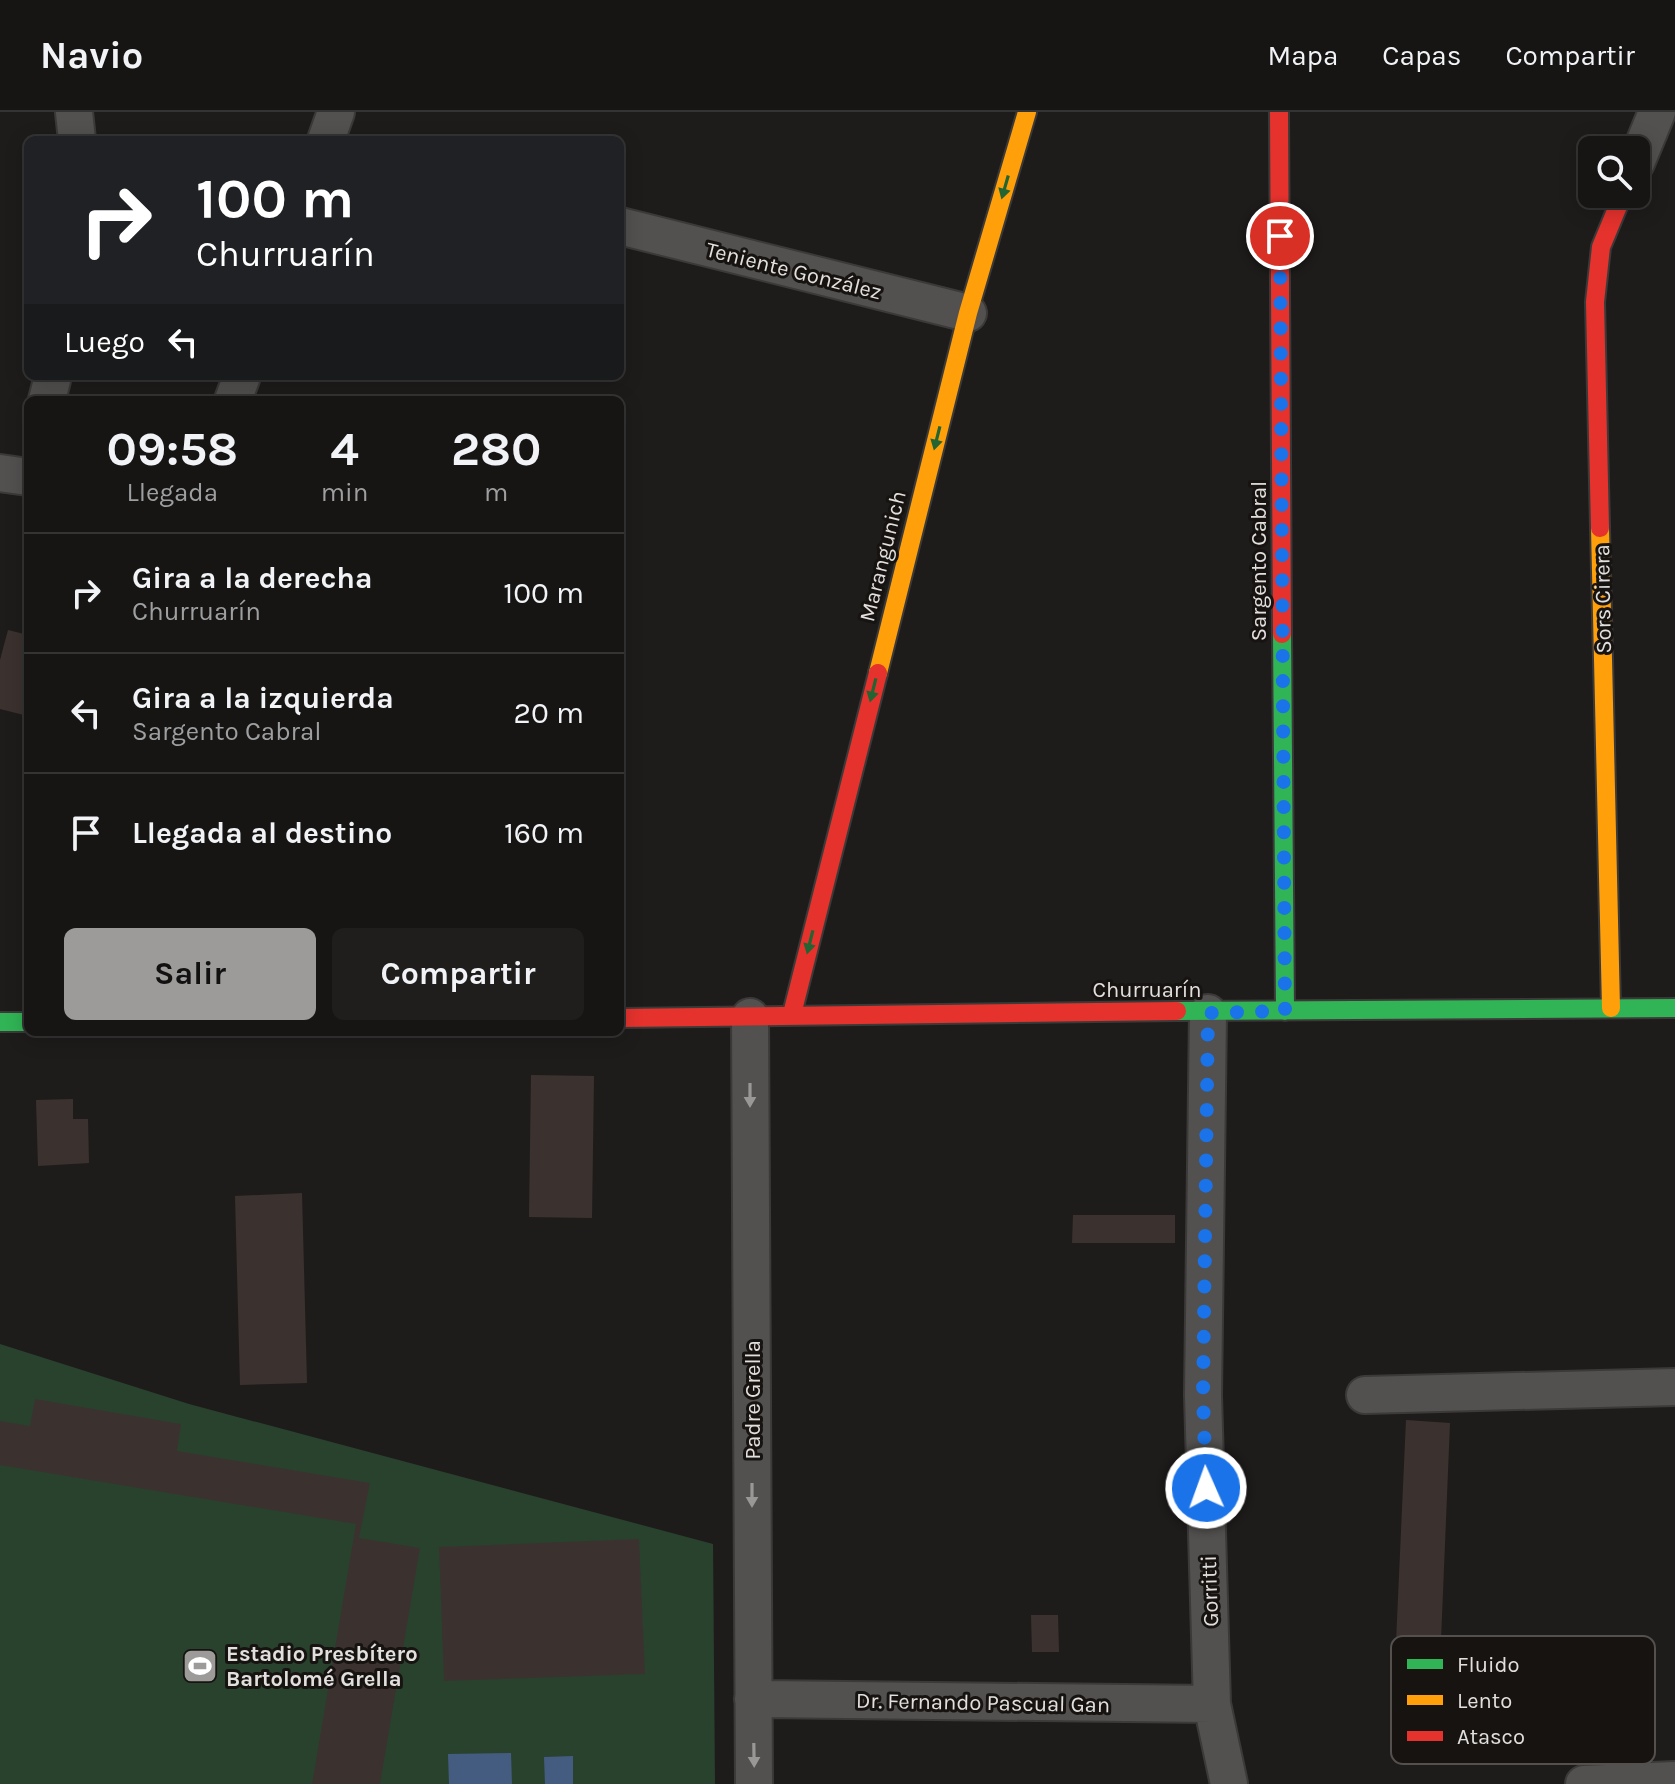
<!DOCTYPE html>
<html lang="es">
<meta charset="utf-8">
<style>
body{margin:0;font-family:Karla,sans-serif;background:#1f1e1d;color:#f1f3f6;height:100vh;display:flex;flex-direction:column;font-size:30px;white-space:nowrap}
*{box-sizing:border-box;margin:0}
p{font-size:26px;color:#9e9fa0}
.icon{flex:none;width:44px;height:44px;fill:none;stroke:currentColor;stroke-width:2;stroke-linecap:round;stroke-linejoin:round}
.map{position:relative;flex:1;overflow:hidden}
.side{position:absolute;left:24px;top:284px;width:600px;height:640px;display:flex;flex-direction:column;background:#161514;border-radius:12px;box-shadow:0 4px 20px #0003,0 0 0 2px #353434}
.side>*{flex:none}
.banner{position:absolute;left:24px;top:24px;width:600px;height:244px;border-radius:12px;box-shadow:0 4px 20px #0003,0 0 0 2px #353434;background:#202124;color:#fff;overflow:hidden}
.buttons{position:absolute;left:1578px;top:24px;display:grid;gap:16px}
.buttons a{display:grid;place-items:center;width:72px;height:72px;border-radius:12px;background:#161514;box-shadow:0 4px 20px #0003,0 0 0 2px #353434;font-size:40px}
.pin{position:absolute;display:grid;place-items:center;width:68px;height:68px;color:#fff;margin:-34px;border:4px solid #fff;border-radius:50%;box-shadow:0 2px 8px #0007}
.me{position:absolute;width:88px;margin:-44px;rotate:358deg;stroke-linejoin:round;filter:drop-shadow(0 0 6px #0008)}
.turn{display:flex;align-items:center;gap:28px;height:168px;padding:0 40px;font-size:36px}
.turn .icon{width:104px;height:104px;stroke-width:2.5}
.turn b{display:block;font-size:56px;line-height:68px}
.then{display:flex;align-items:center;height:76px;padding:0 40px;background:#0003;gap:16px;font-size:30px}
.eta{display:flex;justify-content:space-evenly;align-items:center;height:136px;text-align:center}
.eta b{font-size:48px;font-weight:700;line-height:56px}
.cta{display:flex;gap:16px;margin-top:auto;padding:16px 40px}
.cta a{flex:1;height:92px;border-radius:12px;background:#9d9b9a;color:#111;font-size:32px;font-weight:700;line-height:92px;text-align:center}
.cta a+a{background:#1f1e1d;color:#f1f3f6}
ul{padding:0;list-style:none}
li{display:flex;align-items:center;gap:24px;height:120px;padding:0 40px;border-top:2px solid #353434}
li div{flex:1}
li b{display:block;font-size:30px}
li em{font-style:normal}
header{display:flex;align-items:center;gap:48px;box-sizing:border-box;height:112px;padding:0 40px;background:#161514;border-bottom:2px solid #353434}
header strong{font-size:38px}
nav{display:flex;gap:44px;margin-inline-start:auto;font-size:28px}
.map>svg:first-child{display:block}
</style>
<header>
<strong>Navio</strong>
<nav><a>Mapa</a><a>Capas</a><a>Compartir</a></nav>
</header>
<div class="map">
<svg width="1675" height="1672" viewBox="0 0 1675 1672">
<rect width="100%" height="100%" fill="#1e1c1b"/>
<!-- green -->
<path fill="#29422e" d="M0 1232 189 1292 713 1432 715 1672H0Z"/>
<!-- water -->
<path fill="#455c81" d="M511 1641 512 1672H449L448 1642Z
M573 1644V1672H545L544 1645Z"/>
<!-- building -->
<path fill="#3b322f" d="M8 518 28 523V604L0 597V548Z
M531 963 594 964 592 1106 529 1105Z
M73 987V1007H88L89 1051 38 1054 36 988Z
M302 1081 307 1271 240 1273 235 1084Z
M1073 1103H1175V1131H1072Z
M35 1287 181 1312 177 1339 370 1371 359 1426 420 1436 380 1672H312L356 1412 0 1353V1309L30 1314Z
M1406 1308 1450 1311 1439 1576 1394 1575Z
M639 1427 645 1562 444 1569 439 1435Z
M1031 1503H1058L1059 1540H1032Z"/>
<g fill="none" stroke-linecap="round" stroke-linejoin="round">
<!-- street casing -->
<g stroke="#3c3a38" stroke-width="40">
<path id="street" d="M74 0 77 28
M326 28 336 0
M1636 51 1657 0
M620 114 968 201
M47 288 53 264
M233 288 242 264
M0 361 28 365
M1208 901 1203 1283 1212 1592 1229 1672
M750 905 754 1672
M1365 1283 1675 1275
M753 1587 1212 1592
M1584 1672 1675 1668"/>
</g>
<!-- fast casing -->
<g stroke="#3c3a38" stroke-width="22">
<path id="fast" d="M1282 522 1285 899
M1177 899 1675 896
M0 910H28"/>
</g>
<!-- slow casing -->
<g stroke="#3c3a38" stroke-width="22">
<path id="slow" d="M1600 416 1611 896
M878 561 968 201 1027 0"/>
</g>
<!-- jam casing -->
<g stroke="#3c3a38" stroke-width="22">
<path id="jam" d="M1279 0 1282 522
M1600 416 1595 190 1601 135 1623 82
M792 902 878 561
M620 906 1177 899"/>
</g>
<!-- street -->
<use href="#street" stroke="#525150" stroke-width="36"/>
<!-- fast -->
<use href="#fast" stroke="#30b455" stroke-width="18"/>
<!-- slow -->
<use href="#slow" stroke="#ff9f0a" stroke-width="18"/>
<!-- jam -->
<use href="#jam" stroke="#e5322d" stroke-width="18"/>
</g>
<!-- one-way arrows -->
<defs><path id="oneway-solid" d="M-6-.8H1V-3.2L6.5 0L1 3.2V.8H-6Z" transform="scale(2)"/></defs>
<g fill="#236433">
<use href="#oneway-solid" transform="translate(1005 75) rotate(106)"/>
<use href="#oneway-solid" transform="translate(937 326) rotate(104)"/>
<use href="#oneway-solid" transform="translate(873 578) rotate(104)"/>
<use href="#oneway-solid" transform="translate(810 830) rotate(104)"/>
</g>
<g fill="#9a9897">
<use href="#oneway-solid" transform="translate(750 983) rotate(90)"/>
<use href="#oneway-solid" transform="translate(752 1383) rotate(90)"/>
<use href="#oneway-solid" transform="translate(754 1643) rotate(89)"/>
</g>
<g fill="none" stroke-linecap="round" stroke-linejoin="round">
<!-- route -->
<path stroke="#1a73e8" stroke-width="14" stroke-dasharray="0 25.2" d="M1206 1376 1203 1283 1208 901 1285 899 1280 124"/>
</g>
<!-- icons -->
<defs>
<g id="stadium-square" transform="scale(1.8)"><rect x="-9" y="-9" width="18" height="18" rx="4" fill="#9d9b9a" stroke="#161311"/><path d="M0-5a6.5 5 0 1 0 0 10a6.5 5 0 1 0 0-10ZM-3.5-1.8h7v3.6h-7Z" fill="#fff"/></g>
</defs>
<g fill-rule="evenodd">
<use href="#stadium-square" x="200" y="1554"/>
</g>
<g text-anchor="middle" stroke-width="6" stroke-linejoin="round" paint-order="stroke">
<!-- street labels -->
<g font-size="22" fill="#e2e0de" stroke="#161311">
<text transform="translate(794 158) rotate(14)" y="8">Teniente González</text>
<text transform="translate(882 444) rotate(-76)" y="8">Marangunich</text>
<text transform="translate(1258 449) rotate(-90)" y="8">Sargento Cabral</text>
<text transform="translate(1602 487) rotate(-91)" y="8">Sors Cirera</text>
<text x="1147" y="885">Churruarín</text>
<text transform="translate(752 1288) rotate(-90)" y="8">Padre Grella</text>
<text transform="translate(1209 1479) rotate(-92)" y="8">Gorritti</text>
<text transform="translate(983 1590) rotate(1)" y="8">Dr. Fernando Pascual Gan</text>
</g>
<!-- poi labels -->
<g font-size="22" font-weight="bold" fill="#e2e0de" stroke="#161311" text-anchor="start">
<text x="226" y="1549">Estadio Presbítero<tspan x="226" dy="25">Bartolomé Grella</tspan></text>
</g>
</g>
<!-- legend -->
<rect x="1391" y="1524" width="264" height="128" rx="12" fill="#161311" stroke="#53504e" stroke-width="2"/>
<rect x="1407" y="1547" width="36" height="10" fill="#30b455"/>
<rect x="1407" y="1583" width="36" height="10" fill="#ff9f0a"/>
<rect x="1407" y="1619" width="36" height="10" fill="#e5322d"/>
<g font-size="22" fill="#e2e0de">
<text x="1457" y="1560">Fluido</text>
<text x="1457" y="1596">Lento</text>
<text x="1457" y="1632">Atasco</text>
</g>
</svg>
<div class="buttons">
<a><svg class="icon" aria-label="search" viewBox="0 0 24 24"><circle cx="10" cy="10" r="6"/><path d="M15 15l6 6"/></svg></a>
</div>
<div class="pin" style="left:1280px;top:124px;background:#d93025"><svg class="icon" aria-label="arrive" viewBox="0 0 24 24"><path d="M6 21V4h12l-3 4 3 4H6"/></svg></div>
<svg class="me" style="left:1206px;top:1376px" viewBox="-20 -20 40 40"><circle r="17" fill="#1a73e8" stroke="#fff" stroke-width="3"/><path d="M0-11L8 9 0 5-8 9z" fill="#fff"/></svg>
<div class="banner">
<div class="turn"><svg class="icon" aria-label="right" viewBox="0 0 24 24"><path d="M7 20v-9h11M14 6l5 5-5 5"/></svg><div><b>100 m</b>Churruarín</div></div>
<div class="then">Luego<svg class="icon" aria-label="left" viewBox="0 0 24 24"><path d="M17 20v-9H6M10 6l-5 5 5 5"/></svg></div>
</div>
<section class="side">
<div class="eta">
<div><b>09:58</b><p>Llegada</p></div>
<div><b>4</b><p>min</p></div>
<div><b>280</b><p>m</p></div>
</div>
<ul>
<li><svg class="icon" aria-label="right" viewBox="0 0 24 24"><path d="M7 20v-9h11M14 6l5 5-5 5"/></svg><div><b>Gira a la derecha</b><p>Churruarín</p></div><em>100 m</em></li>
<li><svg class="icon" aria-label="left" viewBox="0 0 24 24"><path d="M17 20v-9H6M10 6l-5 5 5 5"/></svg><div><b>Gira a la izquierda</b><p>Sargento Cabral</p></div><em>20 m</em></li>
<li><svg class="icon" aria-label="arrive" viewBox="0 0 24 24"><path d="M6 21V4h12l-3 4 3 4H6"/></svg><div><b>Llegada al destino</b></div><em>160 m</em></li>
</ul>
<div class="cta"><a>Salir</a><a>Compartir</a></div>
</section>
</div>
